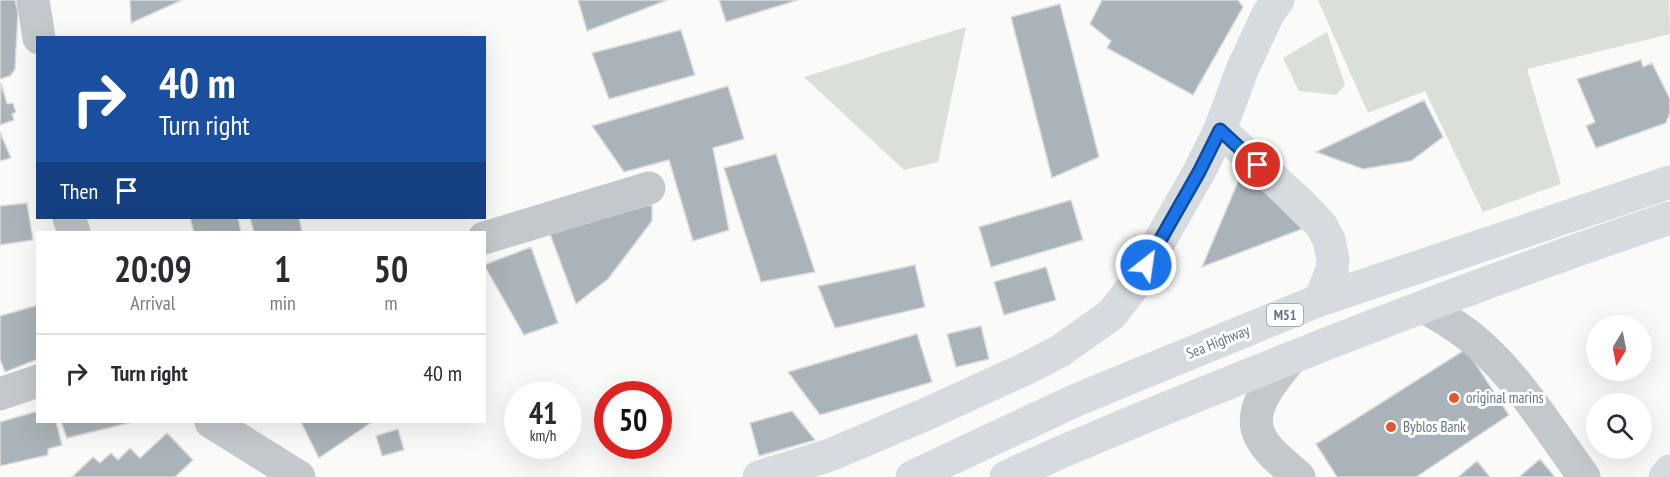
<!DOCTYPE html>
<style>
body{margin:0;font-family:"PT Sans Narrow",sans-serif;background:#f7f7f7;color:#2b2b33;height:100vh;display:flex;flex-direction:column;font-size:22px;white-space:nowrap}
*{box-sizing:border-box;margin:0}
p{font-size:20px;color:#7c7c81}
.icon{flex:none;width:33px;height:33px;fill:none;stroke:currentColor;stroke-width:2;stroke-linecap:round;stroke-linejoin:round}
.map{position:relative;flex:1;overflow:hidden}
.drawer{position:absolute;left:36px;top:231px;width:450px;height:192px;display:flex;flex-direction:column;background:#fff;border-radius:0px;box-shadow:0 6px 24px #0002}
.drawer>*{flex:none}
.top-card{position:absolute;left:36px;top:36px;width:450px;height:183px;border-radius:0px;box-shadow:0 6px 24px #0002;background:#1a4fa0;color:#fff;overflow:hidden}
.needle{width:39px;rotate:190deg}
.controls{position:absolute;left:1586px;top:315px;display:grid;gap:12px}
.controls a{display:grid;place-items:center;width:66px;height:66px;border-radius:50%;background:#fff;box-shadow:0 6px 24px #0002;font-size:30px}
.speed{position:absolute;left:504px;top:381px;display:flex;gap:12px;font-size:30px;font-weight:700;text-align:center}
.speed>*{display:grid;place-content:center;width:78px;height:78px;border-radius:50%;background:#fff;box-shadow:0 6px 24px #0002;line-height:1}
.speed small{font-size:15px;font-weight:400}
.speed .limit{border:9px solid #d22;background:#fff;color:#111}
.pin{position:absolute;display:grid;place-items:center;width:51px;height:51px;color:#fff;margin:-26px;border:3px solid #fff;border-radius:50%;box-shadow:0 2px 6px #0007}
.me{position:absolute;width:66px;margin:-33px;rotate:30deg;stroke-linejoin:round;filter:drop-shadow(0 0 4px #0008)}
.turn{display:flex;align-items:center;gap:21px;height:126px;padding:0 24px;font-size:27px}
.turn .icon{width:78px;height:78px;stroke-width:2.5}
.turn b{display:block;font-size:42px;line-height:51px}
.then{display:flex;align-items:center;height:57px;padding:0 24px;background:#0003;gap:12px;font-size:22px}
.eta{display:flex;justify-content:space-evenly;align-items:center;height:102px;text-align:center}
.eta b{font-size:36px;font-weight:800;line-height:42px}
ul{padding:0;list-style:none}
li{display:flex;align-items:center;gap:18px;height:78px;padding:0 24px;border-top:2px solid #e1e1e2}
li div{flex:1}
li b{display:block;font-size:22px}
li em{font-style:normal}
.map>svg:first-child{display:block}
</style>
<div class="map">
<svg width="1670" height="477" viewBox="0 0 1670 477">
<rect width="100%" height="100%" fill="#fafaf8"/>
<!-- green -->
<path fill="#dadfd7" d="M1318 0H1669L1670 34 1527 69 1561 184 1483 212 1425 91 1368 113Z
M966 27 938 162 904 170 804 77Z
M1327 32 1345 85 1336 95 1299 91 1283 58Z"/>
<!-- building -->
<path fill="#aab3b9" stroke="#dcdcda" stroke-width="1.5" d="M0 0H15L18 12 15 69 10 76 0 79Z
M130 0H182L131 23Z
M578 0H667L587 31Z
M719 0H798L726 22Z
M1102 0H1238L1243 7 1193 95 1107 48 1111 41 1090 24Z
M1060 4 1099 157 1052 178 1011 17Z
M681 30 695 75 609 99 592 53Z
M1641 60 1643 67 1652 63 1670 99V113L1666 123 1596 148 1586 126 1595 122 1577 79Z
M1 83 7 104 13 103 16 112 12 114 14 120 0 125Z
M728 86 744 139 713 148 729 230 693 241 669 160 624 172 592 126Z
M1424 100 1443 137 1411 161 1363 169 1316 152Z
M0 132 11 158 0 161Z
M776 154 815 272 761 282 724 168Z
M1243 170 1302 229 1202 267Z
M1071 200 1083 240 991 267 979 227Z
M27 203 33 240 0 245V206Z
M652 204V221L608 279 576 304 550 234Z
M190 218H238L241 232H194Z
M250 218H299L302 232H254Z
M531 247 558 323 524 335 484 265Z
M915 265 925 307 835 328 818 286Z
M1046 267 1056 300 1004 315 994 282Z
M38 305V359L5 372 0 359V316Z
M981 326 989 359 956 367 947 334Z
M917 334 932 382 820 415 788 372Z
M1466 349 1509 415 1416 477H1337L1316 444Z
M38 411V422H56L62 445 48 449V455L0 466V422Z
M792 411 815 440 759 456 750 423Z
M61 422H133L67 438Z
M301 422H372L319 458Z
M398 429 404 450 382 456 376 436Z
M167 433 193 460 175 477H72L93 457 100 463 111 453 118 460 130 448 140 458Z
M1540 459 1555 477H1519Z
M1477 461 1490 477H1458Z"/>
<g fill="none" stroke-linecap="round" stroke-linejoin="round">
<!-- minor -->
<path stroke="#c3c8cc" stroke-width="33" d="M33 0 39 38
M69 218 74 232
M484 238 649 188
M1424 307C1444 318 1464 330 1481 346 1522 383 1552 433 1584 477
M1291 358C1275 378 1246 409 1260 436 1268 453 1286 465 1299 477
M0 394 38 381
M211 422 299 477"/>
<!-- major -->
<path stroke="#d6dbdf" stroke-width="33" d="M759 477 830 455 931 412 1025 369 1060 351 1112 314 1135 284 1199 172 1220 130 1242 70 1268 14 1278 0
M1665 477 1670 471"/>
<!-- highway -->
<path stroke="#d6dbdf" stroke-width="33" d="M1220 130 1302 205 1321 225 1329 240 1333 259 1332 270 1320 300
M912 477 1074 401 1320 300 1670 182
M1006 477C1083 441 1162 410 1241 378 1382 321 1525 267 1670 218"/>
</g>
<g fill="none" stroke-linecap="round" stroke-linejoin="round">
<!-- route casing -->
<g stroke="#114b97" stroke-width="15">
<path id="route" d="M1146 265 1199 172 1220 130 1258 165"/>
</g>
<!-- route -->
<use href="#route" stroke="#1a73e8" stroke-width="10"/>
</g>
<!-- markers -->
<g fill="#e4572e" stroke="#fff" stroke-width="2">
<circle cx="1454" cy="398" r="6"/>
<circle cx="1391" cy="427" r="6"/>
</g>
<g text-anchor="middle" stroke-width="6" stroke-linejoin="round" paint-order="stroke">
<!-- shield labels -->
<rect fill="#fff" stroke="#939fa8" stroke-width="1.5" x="1267" y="304" width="36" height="22" rx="4.5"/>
<g font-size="14" font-weight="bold" fill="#657683">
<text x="1285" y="320">M51</text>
</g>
<!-- street labels -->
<g font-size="15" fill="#657683" stroke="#fff">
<text transform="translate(1218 342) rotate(-22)" y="5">Sea Highway</text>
</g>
<!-- poi labels -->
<g font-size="15" fill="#657683" stroke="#fff" text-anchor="start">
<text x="1466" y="403">original marins</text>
<text x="1403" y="432">Byblos Bank</text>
</g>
</g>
</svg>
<div class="controls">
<a><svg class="needle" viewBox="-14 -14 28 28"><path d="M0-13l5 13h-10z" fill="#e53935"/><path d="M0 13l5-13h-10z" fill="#7c7c81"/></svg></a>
<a><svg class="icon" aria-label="search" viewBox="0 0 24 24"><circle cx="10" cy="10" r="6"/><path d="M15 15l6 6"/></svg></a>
</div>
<div class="speed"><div>41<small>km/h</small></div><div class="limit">50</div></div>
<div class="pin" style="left:1258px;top:165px;background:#d93025"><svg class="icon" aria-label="arrive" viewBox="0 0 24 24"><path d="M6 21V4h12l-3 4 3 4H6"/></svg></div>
<svg class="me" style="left:1146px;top:265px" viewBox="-20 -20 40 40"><circle r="17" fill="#1a73e8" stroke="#fff" stroke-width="3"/><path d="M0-11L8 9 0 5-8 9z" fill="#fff"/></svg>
<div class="top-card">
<div class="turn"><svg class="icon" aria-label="right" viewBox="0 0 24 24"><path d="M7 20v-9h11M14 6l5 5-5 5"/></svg><div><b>40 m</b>Turn right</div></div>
<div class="then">Then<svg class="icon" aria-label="arrive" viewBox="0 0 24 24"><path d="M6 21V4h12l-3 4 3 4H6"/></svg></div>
</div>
<section class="drawer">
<div class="eta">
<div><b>20:09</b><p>Arrival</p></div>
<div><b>1</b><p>min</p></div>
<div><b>50</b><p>m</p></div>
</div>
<ul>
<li><svg class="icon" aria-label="right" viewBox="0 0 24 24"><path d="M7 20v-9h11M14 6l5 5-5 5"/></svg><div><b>Turn right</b></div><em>40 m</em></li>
</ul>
</section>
</div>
